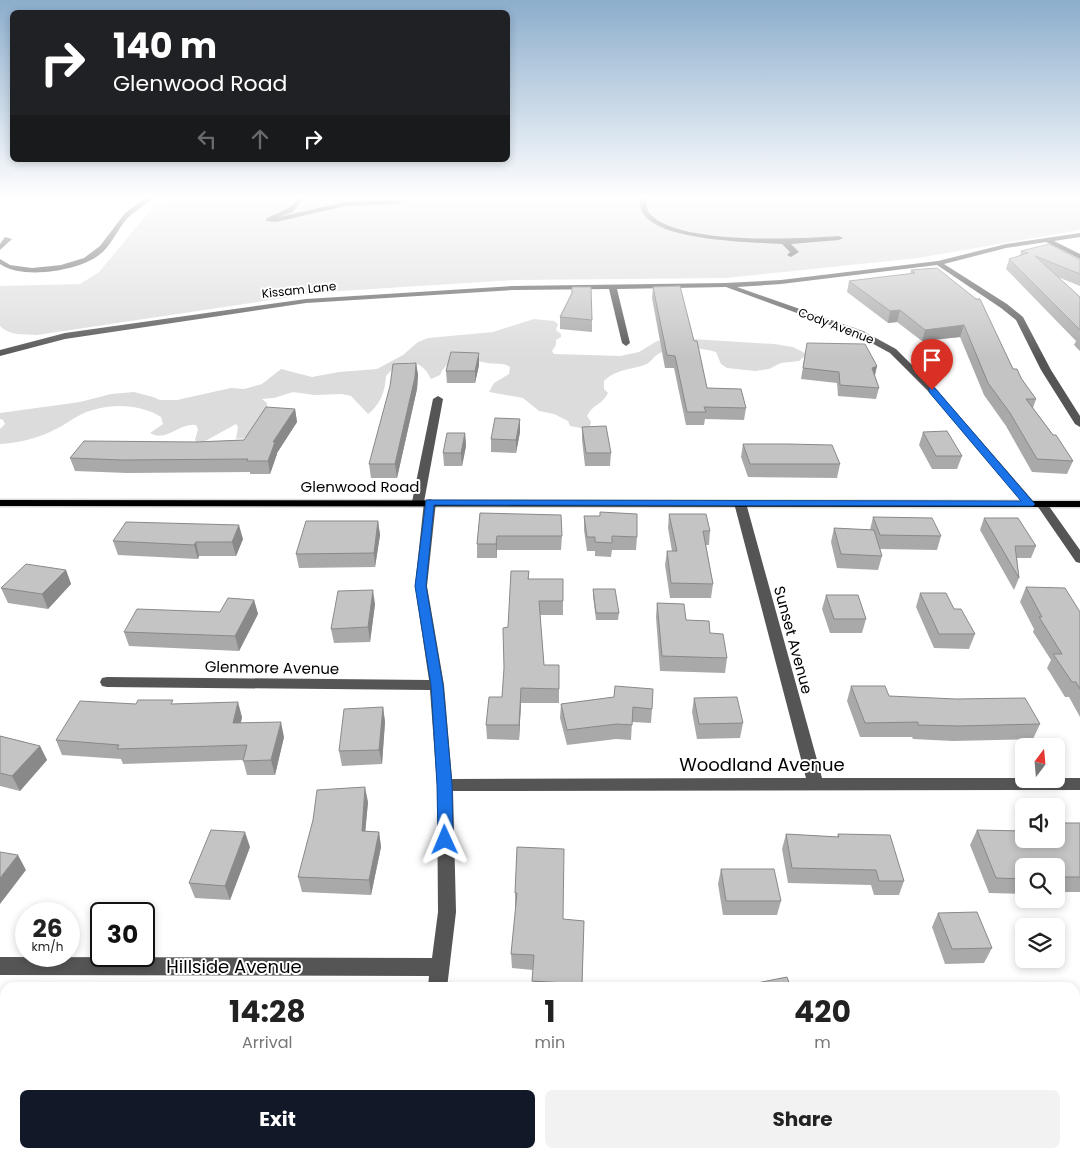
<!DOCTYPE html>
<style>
body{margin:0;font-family:Poppins,sans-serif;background:#f2f2f2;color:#222;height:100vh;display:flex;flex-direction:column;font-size:19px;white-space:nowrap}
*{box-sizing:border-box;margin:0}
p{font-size:16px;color:#767676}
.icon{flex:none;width:28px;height:28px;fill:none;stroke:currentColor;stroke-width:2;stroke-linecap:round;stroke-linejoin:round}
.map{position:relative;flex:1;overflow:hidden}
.drawer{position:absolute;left:0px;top:982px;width:1080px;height:176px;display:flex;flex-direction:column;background:#fff;border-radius:15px 15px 0 0;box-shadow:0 2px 8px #0003}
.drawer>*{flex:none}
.banner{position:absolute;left:10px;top:10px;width:500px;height:152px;border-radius:8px;box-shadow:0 2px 8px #0003;background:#202124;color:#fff;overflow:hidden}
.needle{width:32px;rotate:16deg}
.buttons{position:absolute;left:1015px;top:738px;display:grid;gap:10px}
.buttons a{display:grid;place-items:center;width:50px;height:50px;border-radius:8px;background:#fff;box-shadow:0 2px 8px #0003;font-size:25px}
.speed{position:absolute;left:15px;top:902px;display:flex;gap:10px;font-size:25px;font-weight:700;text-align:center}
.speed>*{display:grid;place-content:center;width:65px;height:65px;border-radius:50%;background:#fff;box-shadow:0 2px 8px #0003;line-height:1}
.speed small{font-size:12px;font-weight:400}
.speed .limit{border:2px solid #111;border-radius:8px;background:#fff;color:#111}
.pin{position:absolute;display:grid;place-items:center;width:42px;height:42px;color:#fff;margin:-51px -21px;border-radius:50% 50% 50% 0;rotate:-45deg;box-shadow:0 0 5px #0007}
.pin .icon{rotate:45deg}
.me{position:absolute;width:55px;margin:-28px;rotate:359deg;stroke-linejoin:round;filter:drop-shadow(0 0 4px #0008)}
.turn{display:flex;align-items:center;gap:18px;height:105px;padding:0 20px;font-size:22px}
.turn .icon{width:65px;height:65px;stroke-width:2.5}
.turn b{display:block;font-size:35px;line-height:42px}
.lanes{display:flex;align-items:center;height:48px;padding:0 20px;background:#0003;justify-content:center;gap:25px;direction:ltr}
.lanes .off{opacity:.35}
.eta{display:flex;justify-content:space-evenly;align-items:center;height:85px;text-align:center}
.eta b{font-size:30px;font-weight:700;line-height:35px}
.button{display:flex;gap:10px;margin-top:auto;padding:10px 20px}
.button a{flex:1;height:58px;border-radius:8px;background:#111827;color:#fff;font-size:20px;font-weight:700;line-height:58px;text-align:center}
.button a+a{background:#f2f2f2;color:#222}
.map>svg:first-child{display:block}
</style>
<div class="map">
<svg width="1080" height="1158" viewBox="0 0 1080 1158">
<rect width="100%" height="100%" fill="#fff"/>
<!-- green -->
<path fill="#dcdcdc" d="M168 197H1080V230L918 258 725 278 515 280 325 292 37 335C23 334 10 336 0 326V286L80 284 99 272 153 207Z
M534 319 554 321 558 324 556 330 561 334V337L556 340V345L552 351 554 354 620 356 639 352 657 341 677 338 774 344 793 347 807 354 799 361 781 363 769 369 755 371 727 368 721 364 716 352C699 347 674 345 658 354 653 357 651 362 647 364 631 370 616 369 604 381V389L608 393C602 405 593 404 587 416L591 422 590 426 586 429 570 426 568 421 554 414 539 411 523 398 489 392 494 383 509 374 510 367C503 362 496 365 488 363 469 360 449 354 440 375L431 379C420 356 401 359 386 376 385 392 380 405 368 414L351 396 342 394 314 395 293 392 274 398 262 399 267 403 268 413 247 438 236 439 238 427 236 424 198 445 195 440 198 429 196 425C180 422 166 443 150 433L163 424 161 417C138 403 107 403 82 414 73 418 65 425 56 429 39 438 19 443 0 444V429L5 424 3 420 0 419V413L80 402 111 394 134 392 153 397 160 400H177L231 388 244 389 262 384 281 369 312 377 339 372 377 369 403 355 418 342 428 338 493 332Z"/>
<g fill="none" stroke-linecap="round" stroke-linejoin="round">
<!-- major casing -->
<g stroke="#dbdbdb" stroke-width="3">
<path id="major" d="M0 500 1080 501V507L0 506Z"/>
</g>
<!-- minor -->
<path fill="#555" fill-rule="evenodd" d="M147 197H154C145 206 133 211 125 221 116 232 111 246 99 255 79 271 22 280 0 264V259L10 265 32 268 61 265 84 258 100 246 125 213Z
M299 197H305L293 212 279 217 345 202 399 200 402 202 399 204 345 206 276 222 266 221V219C279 211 290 211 299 197Z
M639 197H645C647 203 646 210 651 215 681 245 798 239 839 236L843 238 839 240 791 244 799 252 791 257 787 255 790 252 782 244C750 242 664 241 644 215 640 210 640 203 639 197Z
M1080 233V237L1054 241 1080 254V259L1046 242 1006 248 944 264 1007 304 1023 317 1051 370 1080 416V427L1075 424 1041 370 1016 320 1001 308 937 265 781 284 737 287 863 331 896 349 935 388 1034 502 1036 504 1030 507 1026 506 929 392 890 353 857 335 726 287 617 289 630 343 626 346 622 343 609 289 512 290 306 303 65 339 0 356V350L65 333 306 299 512 286 725 283 781 280 938 261 1006 244Z
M5 237 12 239 0 250V244Z
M438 396 443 399 424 502 418 505 412 502 433 399Z
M430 499 436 502 427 586 444 685 452 779 806 778 734 503 740 500 746 503 822 778H1080V790L453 791 456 912 447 988H428L429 976 0 975V957L432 958 438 912 437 785 430 690 107 687 102 686 100 682 102 678 107 677 429 680 415 586 424 502Z
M1042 501 1046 502 1080 550V563L1076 562 1036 504Z
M401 1154H423V1158H401Z
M841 1154H863V1158H841Z
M926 1154H976L978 1158H928Z"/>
<!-- major -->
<use href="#major" fill="#000" fill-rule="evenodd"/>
</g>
<!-- wall -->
<path fill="#a9a9a9" d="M1021 251 1080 260V286L1058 277 1080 297V351L1074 345 1076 341 1006 269 1009 259 1020 256Z
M937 268 1036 399 1033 408 1073 461 1067 474 1032 472 1006 426 984 395 960 337 922 341 897 322 888 323 847 292 849 281 910 274 911 270Z
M653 287 694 341 707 388 746 408 744 420 705 419 704 425H686L674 368H665L652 298Z
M560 317 592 320V332L560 329Z
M807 343 877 366 875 376 879 388 876 399 838 396 837 383 801 379Z
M416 363 418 375 417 389 397 478H371L369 464Z
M479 365 475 383H447L446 371Z
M295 409 297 422 277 453V454L270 474H250V472L127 473 75 471 70 458 196 442 244 440Z
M520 419V432L516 453 491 452V439Z
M582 427 611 453 610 466H585L582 440Z
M923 432 962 456 957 469H932L919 445Z
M465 433 466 446 462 466H444L443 453Z
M743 444 840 464 837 478 748 477 741 457Z
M480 513 562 536 561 550H497V558H477V544Z
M669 514 710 531 709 545H706L713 584 711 598H670L665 565 667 551H672L668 528Z
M584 516 637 537 636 550H612L611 557 595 556V551H587L584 530Z
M873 517 941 536 937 550 880 549 882 556 878 570 837 568 831 542 834 528 870 530Z
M984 518 1036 546 1031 558H1017L1019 578 1014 590 980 530Z
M378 521 380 535 375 567 299 568 296 554Z
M243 539 236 556H199L198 559 118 555 113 541Z
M66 570 71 584 48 609 8 603 1 588Z
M529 571V579L563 601V615H540L544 665H559V703H521L519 740 487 739 486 725 502 697 508 627Z
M1026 587 1080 612V717L1069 697H1065L1047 668 1051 660 1033 632 1034 629 1020 602Z
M593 589 619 613 618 620H596L593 596Z
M920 593 954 609 975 634 969 649 934 648 916 607Z
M826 595 866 619 862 633H830L822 609Z
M254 600 258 614 239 651 129 646 124 632 220 612Z
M657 603 710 633 727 658 725 673 660 671 656 617Z
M375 604 370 642 334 643 331 629Z
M851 686 889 696 1040 724 1033 739 953 741 913 739 912 737H860L847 701Z
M614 697 652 709 651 723 632 722 631 740 616 739 567 745 560 718 561 704Z
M694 698 743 723 740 738 697 739 692 712Z
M136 704H174L242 717 241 723 284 737 275 775H247L243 760 123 764 121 759 62 755 56 740Z
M383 707 385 722 382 764 342 766 339 751Z
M0 736 40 746 47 760 20 791 0 786Z
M368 802 365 831 379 832 381 847 371 895 302 892 298 877Z
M1080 823V892H1056V866H1024V894L989 893 970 845 977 830 1056 839Z
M786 834 837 837 838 834 904 881 899 895H874L871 885 788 883 782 849Z
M250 847 230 900 195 898 189 883Z
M517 847 563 919 584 921 582 988H532L533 970 512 968 511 954 516 908H515V893Z
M721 869 781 901 777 915H723L718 884Z
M938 913 992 948 984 963 945 964 932 927Z
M1075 1029 1080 1030V1090L1075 1089Z
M5 1073V1128L0 1127V1081Z
M528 1154H586V1158Z
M699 1154H772V1158H698Z"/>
<!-- shaded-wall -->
<path fill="#898989" d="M900 310 897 322 888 323 890 311Z
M964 325 960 337 922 341 925 330Z
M479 353V365L475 383V371Z
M416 363 418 375 417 389 397 478 395 464Z
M877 366 874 377 872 368Z
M295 409 297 422 277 453V454L270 474 268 461 273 442Z
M520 419V432L516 453V440Z
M465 433 466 446 462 466 461 453Z
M378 521 380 535 375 567 374 553Z
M239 525 243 539 236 556 232 542Z
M497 536V558L496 544Z
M196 542 199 556 198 559 194 545Z
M66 570 71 584 48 609 42 594Z
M373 590 375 604 370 642 368 627Z
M254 600 258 614 239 651 235 636Z
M521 688V703L519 740V725Z
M238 702 242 717 237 738 233 723Z
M383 707 385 722 382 764 379 750Z
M281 722 284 737 275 775 271 760Z
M40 746 47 760 20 791 12 776Z
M365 787 368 802 364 846 362 831Z
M245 832 250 847 230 900 225 886Z
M379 832 381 847 371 895 369 880Z
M18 855 26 870 0 904V878Z"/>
<!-- building -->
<path fill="#c4c4c4" stroke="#898989" d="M1049 244 1080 260V274L1035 256 1080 297V330L1009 259 1028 253 1021 251Z
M937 268 976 299H980L1013 369H1017L1021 378 1036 399H1026L1053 435H1056L1073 461 1037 459 1010 413 988 383 964 325 925 330 900 310 890 311 849 281 915 273 911 270Z
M680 286 694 341H697L707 388 741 389 746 408 704 407 706 412H687L675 356 667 355 653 287Z
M572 287H591L592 320 560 317 572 293Z
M807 343 865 344 877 366 872 368 879 388 840 385 839 372 803 368Z
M451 352 479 353 475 371H446Z
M416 363 415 377 395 464H369L390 386 393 364Z
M266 407 295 409 273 442H275L268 461H247L248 459 123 460 70 458 84 441 196 442 244 440Z
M495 418 520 419 516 440 491 439Z
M606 426 611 453H586L582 427Z
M947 431 962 456H936L923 432Z
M447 433H465L461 453H443Z
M743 444H787L832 445 840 464H750Z
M600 512 637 514V537L612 536V543L595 542V537H587L584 516H600Z
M480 513 561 515 562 536H497L496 544H477Z
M669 514H706L710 531H703L713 584 671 583 667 551H677Z
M873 517 932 518 941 536 880 535Z
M984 518H1018L1036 546H1015L1019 578Z
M306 521H378L374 553 296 554Z
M126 522 239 525 232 542H196L194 545 113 541Z
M834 528 874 530 882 556 841 554Z
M26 564 66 570 42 594 1 588Z
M511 571H529L528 579H563V601H539L544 665H559V689L521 688 519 725H486L489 697H502L504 668 503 628 508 627Z
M1026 587 1065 588 1080 612V689L1076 682H1072L1053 654H1062L1039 617H1042Z
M593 589H615L619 613H596Z
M373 590 368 627 331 629 338 591Z
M920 593H946L954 609H961L975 634H939Z
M826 595H858L866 619H834Z
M228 598 254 600 235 636 124 632 137 609 220 612Z
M657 603 684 604 686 620 709 621 710 633 723 634 727 658 662 656Z
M615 686 653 689 652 709 633 707 632 725 617 724 567 730 561 704 614 697Z
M851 686H885L889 696 956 699 1025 698 1040 724 959 726 918 725V722L865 723Z
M737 697 743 723 699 724 694 698Z
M138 700H173L171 704 238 702 233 723 281 722 271 760 243 761 247 745 117 749 119 745 56 740 80 701 136 704Z
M383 707 379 750 339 751 344 709Z
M0 736 40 746 12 776 0 773Z
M365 787 362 831 379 832 369 880 298 877 313 820 317 790Z
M1056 823H1080V877H1056V866H1024V879L996 878 977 830 1024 831V839H1056Z
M211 830 245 832 225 886 189 883Z
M786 834 839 837 838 834 890 835 904 881H879L876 870 792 868Z
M517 847 564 849 563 919 584 921 582 984 532 981 534 955 511 954 517 893H515Z
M0 852 18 855 0 878Z
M721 869H774L781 901H726Z
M977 912 992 948 952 949 938 913Z
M787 977 791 988H732Z
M1075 1029 1080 1030V1058L1075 1040Z
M5 1073V1117L0 1116V1081Z
M701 1154H772V1158H701Z"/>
<!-- sky -->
<linearGradient id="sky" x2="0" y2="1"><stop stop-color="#8cadcc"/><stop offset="0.55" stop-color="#fff"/><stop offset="1" stop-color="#fff" stop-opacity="0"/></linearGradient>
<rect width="1080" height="359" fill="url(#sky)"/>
<!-- route -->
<path fill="#1a73e8" stroke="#114b97" d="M932 387 935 388 1033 502 1035 504 1033 506 434 505 426 586 443 685 452 785 453 840 451 844 445 846 440 844 438 840 437 785 431 685 415 586 426 500 1021 501 929 392V388Z"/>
<g text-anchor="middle" stroke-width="4" stroke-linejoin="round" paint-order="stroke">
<!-- far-street labels -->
<g font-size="12" fill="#000" stroke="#fff">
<text transform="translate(299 290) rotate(-6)" y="4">Kissam Lane</text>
<text transform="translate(836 326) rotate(21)" y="4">Cody Avenue</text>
</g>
<!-- street labels -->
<g font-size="15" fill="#000" stroke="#fff">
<text x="360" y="492">Glenwood Road</text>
<text transform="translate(793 640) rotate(75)" y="5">Sunset Avenue</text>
<text transform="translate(272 668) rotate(1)" y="5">Glenmore Avenue</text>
</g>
<!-- near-street labels -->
<g font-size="18" fill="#000" stroke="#fff">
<text x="762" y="771">Woodland Avenue</text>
<text x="234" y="973">Hillside Avenue</text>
</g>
</g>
</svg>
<div class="buttons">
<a><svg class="needle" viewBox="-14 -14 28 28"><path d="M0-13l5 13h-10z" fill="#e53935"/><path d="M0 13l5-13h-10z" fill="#767676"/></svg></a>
<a><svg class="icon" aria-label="sound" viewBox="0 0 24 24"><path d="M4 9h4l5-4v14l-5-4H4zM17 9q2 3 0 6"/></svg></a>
<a><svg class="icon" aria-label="search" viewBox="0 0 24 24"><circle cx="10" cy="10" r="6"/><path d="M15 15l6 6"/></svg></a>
<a><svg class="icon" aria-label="layers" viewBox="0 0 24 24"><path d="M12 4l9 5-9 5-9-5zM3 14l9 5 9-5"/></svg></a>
</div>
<div class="speed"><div>26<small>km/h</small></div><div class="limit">30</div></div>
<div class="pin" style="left:932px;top:390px;background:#d93025"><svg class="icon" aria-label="arrive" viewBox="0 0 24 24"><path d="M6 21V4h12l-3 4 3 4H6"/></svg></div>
<svg class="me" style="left:445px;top:840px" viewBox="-20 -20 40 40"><path d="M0-17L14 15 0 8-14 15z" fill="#1a73e8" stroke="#fff" stroke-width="4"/></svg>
<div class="banner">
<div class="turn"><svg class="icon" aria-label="right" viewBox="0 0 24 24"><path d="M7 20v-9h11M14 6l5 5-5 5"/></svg><div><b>140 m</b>Glenwood Road</div></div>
<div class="lanes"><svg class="icon off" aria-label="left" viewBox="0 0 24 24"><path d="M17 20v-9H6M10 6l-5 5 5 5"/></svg><svg class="icon off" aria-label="ahead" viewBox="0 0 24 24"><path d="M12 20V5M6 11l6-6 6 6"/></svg><svg class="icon" aria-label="right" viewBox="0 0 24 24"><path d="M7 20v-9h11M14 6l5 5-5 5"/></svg></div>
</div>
<section class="drawer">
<div class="eta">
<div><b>14:28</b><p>Arrival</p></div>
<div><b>1</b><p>min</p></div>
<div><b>420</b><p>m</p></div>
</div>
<div class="button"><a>Exit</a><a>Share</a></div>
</section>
</div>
